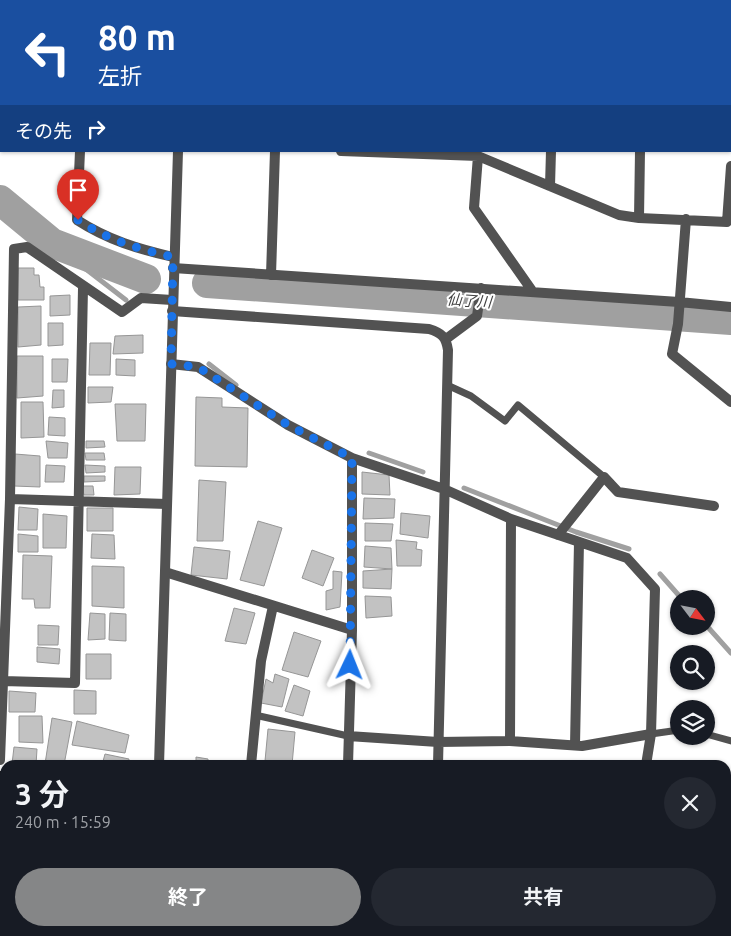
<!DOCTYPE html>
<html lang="ja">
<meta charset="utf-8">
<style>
body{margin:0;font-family:Ubuntu,"Noto Sans JP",sans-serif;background:#242831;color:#f1f3f6;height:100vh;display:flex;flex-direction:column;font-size:19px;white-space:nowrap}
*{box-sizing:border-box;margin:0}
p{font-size:16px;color:#9ea1a6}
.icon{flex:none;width:28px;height:28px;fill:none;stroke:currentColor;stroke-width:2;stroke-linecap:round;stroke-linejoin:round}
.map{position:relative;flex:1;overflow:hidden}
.side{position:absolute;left:0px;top:760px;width:731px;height:176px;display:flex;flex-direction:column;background:#171b24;border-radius:15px 15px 0 0;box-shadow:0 1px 4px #0004}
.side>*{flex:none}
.top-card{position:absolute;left:0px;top:0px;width:731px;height:152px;box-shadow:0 1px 4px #0004;background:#1a4fa0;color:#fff;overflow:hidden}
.needle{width:32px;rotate:122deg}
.tools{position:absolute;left:670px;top:590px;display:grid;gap:10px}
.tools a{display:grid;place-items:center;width:45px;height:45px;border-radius:50%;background:#171b24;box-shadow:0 1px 4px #0004;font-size:25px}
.pin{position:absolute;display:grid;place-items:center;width:42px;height:42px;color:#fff;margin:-51px -21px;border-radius:50% 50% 50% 0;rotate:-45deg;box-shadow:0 0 5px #0007}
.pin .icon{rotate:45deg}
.me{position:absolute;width:55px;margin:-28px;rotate:2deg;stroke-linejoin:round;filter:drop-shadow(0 0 4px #0008)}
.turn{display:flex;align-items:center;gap:18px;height:105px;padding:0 15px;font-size:22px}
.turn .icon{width:65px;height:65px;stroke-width:2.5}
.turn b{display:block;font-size:35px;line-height:42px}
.then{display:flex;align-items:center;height:48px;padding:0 15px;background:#0003;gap:10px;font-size:19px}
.round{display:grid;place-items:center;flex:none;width:52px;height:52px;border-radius:26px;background:#242831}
.head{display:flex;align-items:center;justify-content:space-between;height:85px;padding:0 15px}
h1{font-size:30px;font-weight:700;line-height:38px}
.action{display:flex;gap:10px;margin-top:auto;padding:10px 15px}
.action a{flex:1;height:58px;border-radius:30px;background:#858687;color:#fff;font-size:20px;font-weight:700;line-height:58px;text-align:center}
.action a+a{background:#242831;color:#f1f3f6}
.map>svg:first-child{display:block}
</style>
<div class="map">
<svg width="731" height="936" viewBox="0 0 731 936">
<rect width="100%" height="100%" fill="#fff"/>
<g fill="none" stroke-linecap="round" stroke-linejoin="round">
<!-- stream -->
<path stroke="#a0a0a0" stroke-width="5" d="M52 243 126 300
M209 364 236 385
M369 453 423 472
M464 488 576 532 629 549
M660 574 682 599
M706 625 731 653
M125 936V931"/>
<!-- river -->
<path stroke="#a0a0a0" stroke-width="30" d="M0 200 52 243 146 279
M207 283 731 320"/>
</g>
<!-- building -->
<path fill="#c2c2c2" stroke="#969696" d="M2 0H39L42 1H2Z
M62 0H96V1H62Z
M18 268H34V275H39L40 287H44V300H18Z
M70 295V315L50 316V296Z
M41 306V345L18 347V307Z
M48 323H63V345L48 346Z
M143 335V353L113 354 115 336Z
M90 343H111L110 375H89Z
M17 356H43V396L17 398Z
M52 359H68L67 382H52Z
M116 359 135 360V376L116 375Z
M88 387H113L111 402 88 403Z
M53 390H64V407L52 408Z
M196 397 222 398V407L248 408 247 467 195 466Z
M21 402H43L44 437 21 438Z
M115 404H146L145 441H117Z
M49 417 65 418V436L48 435Z
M46 441 68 443 67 458H48Z
M86 441H104L105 447 86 448Z
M85 453H104L105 460H86Z
M15 454 40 456V487L14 486Z
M46 465 65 466 64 482H45Z
M85 465 105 466V472L86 473Z
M115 467H141L140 494 114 495Z
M362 472 389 475 390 495 362 494Z
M84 476H105V481L84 482Z
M199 480 226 482 223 541H197Z
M82 486H93L94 495H84Z
M364 498 395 499 394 518 363 519Z
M19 507 38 509 37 530H18Z
M87 508H113V531H87Z
M401 513 430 516 428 538 400 534Z
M43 514 67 516 66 548H43Z
M258 521 282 528 264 586 240 580Z
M365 523 393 524 391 541H365Z
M18 534 38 536V552H18Z
M92 534 114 535 115 559 91 558Z
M396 540 417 542 416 549 422 550 421 566H397Z
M365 546 391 548 392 569 364 567Z
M194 547 230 551 227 579 191 575Z
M312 550 334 558 323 586 302 578Z
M23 555 52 556 50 608H35L34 599H22Z
M92 566 124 567V608L92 606Z
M392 569 391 589 363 588V571Z
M333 571 342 572 340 607 326 610V591L333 589Z
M365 596 391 597 392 616 366 618Z
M234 608 255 613 246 644 225 641Z
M90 613 105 614V639L88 640Z
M110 613 126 614V641L109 640Z
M38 625 59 626 58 645H38Z
M294 632 321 641 308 677 282 670Z
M37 647 60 649 59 664 37 662Z
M86 654H111V679H86Z
M275 674 289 679 282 707 261 703 266 679 273 683Z
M294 685 310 691 303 716 285 711Z
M74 690 96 691V714H74Z
M9 691 36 693 35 712H9Z
M19 716H42L43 743 19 742Z
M52 718 72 722 64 765 45 764Z
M77 721 129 735 125 753 72 745Z
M268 729 295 732 292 765 265 761Z
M14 747 37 749 36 765 12 764Z
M105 754 129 759 128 765H102Z
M196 757 208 759V765H196Z
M0 893H5V919H0Z
M99 931H117V936H98Z"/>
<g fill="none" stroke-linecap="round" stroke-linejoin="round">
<!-- path -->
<path stroke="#747474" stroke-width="3" stroke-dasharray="1 2.5" stroke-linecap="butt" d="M568 0 608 1
M492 1V0
M537 1V0
M730 5H731"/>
<!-- service -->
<path stroke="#525252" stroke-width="7" d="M225 1V0
M447 385 471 396 505 421 518 405 604 477
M255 715 348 736
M651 734 679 730
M706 734 731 741
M183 936V931"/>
<!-- minor -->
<path stroke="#525252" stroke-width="10" d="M280 1V0
M374 1 375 0
M463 1V0
M0 57H1
M80 151 77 220C108 240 138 249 173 257
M341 151 478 156 619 215 639 218 727 222 731 166
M478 156 474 208 533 292
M550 186 551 151
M639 218 640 151
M686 219 678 324 672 354 731 402
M173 268 679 302 731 307
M271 275 275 151
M172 311 429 329C442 333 446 337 448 350L438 765
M446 339 477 316 481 288
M171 364 198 367 288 425 352 458 444 489 511 519 627 558 655 589 651 734 646 765
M10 499 167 504
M558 535 604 477 618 492 714 506
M165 572 352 630 348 765
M352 630V458
M3 681 75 683 83 288
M348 736 438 742 510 741 582 746 651 734
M510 741 511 519
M575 745 579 542
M0 760 10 499 14 249 27 247 122 312 141 298 172 300
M251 765 261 661 273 606
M0 934 28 936
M431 936V931"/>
<!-- tertiary -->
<path stroke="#525252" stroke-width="10" d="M183 1V0
M159 765 178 151"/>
<!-- secondary -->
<path stroke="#1f1f1f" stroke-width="10" d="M0 776 5 777
M726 880H731
M153 936 154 931"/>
</g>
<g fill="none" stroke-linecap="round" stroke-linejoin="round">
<!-- route -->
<path stroke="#1a73e8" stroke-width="9" stroke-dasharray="0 16.2" d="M78 220C108 240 138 249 173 257L171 364 198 367 288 425 352 458 350 665"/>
</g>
<g text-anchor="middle" stroke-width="4" stroke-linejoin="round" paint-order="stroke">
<!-- water labels -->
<g font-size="15" font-style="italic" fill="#414141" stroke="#fff">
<text transform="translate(469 301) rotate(4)" y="5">仙了川</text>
</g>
</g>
</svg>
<div class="tools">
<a><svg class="needle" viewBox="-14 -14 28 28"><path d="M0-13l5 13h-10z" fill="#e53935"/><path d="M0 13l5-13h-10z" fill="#9ea1a6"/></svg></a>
<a><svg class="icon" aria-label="search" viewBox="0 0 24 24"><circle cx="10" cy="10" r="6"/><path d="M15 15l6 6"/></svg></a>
<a><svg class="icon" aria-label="layers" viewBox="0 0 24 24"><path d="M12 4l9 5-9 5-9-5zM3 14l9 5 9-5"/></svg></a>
</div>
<div class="pin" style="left:78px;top:220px;background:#d93025"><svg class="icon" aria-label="arrive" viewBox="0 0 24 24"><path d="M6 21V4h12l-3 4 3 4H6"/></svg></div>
<svg class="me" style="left:350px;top:665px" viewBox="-20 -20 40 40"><path d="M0-17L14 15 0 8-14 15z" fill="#1a73e8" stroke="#fff" stroke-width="4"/></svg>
<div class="top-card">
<div class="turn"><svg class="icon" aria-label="left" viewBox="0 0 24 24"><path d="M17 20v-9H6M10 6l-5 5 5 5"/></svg><div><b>80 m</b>左折</div></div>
<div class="then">その先<svg class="icon" aria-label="right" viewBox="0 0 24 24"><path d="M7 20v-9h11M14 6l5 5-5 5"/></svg></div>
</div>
<section class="side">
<div class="head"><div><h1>3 分</h1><p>240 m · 15:59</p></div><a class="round"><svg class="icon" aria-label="close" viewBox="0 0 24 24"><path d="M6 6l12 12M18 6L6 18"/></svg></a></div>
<div class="action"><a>終了</a><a>共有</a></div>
</section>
</div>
